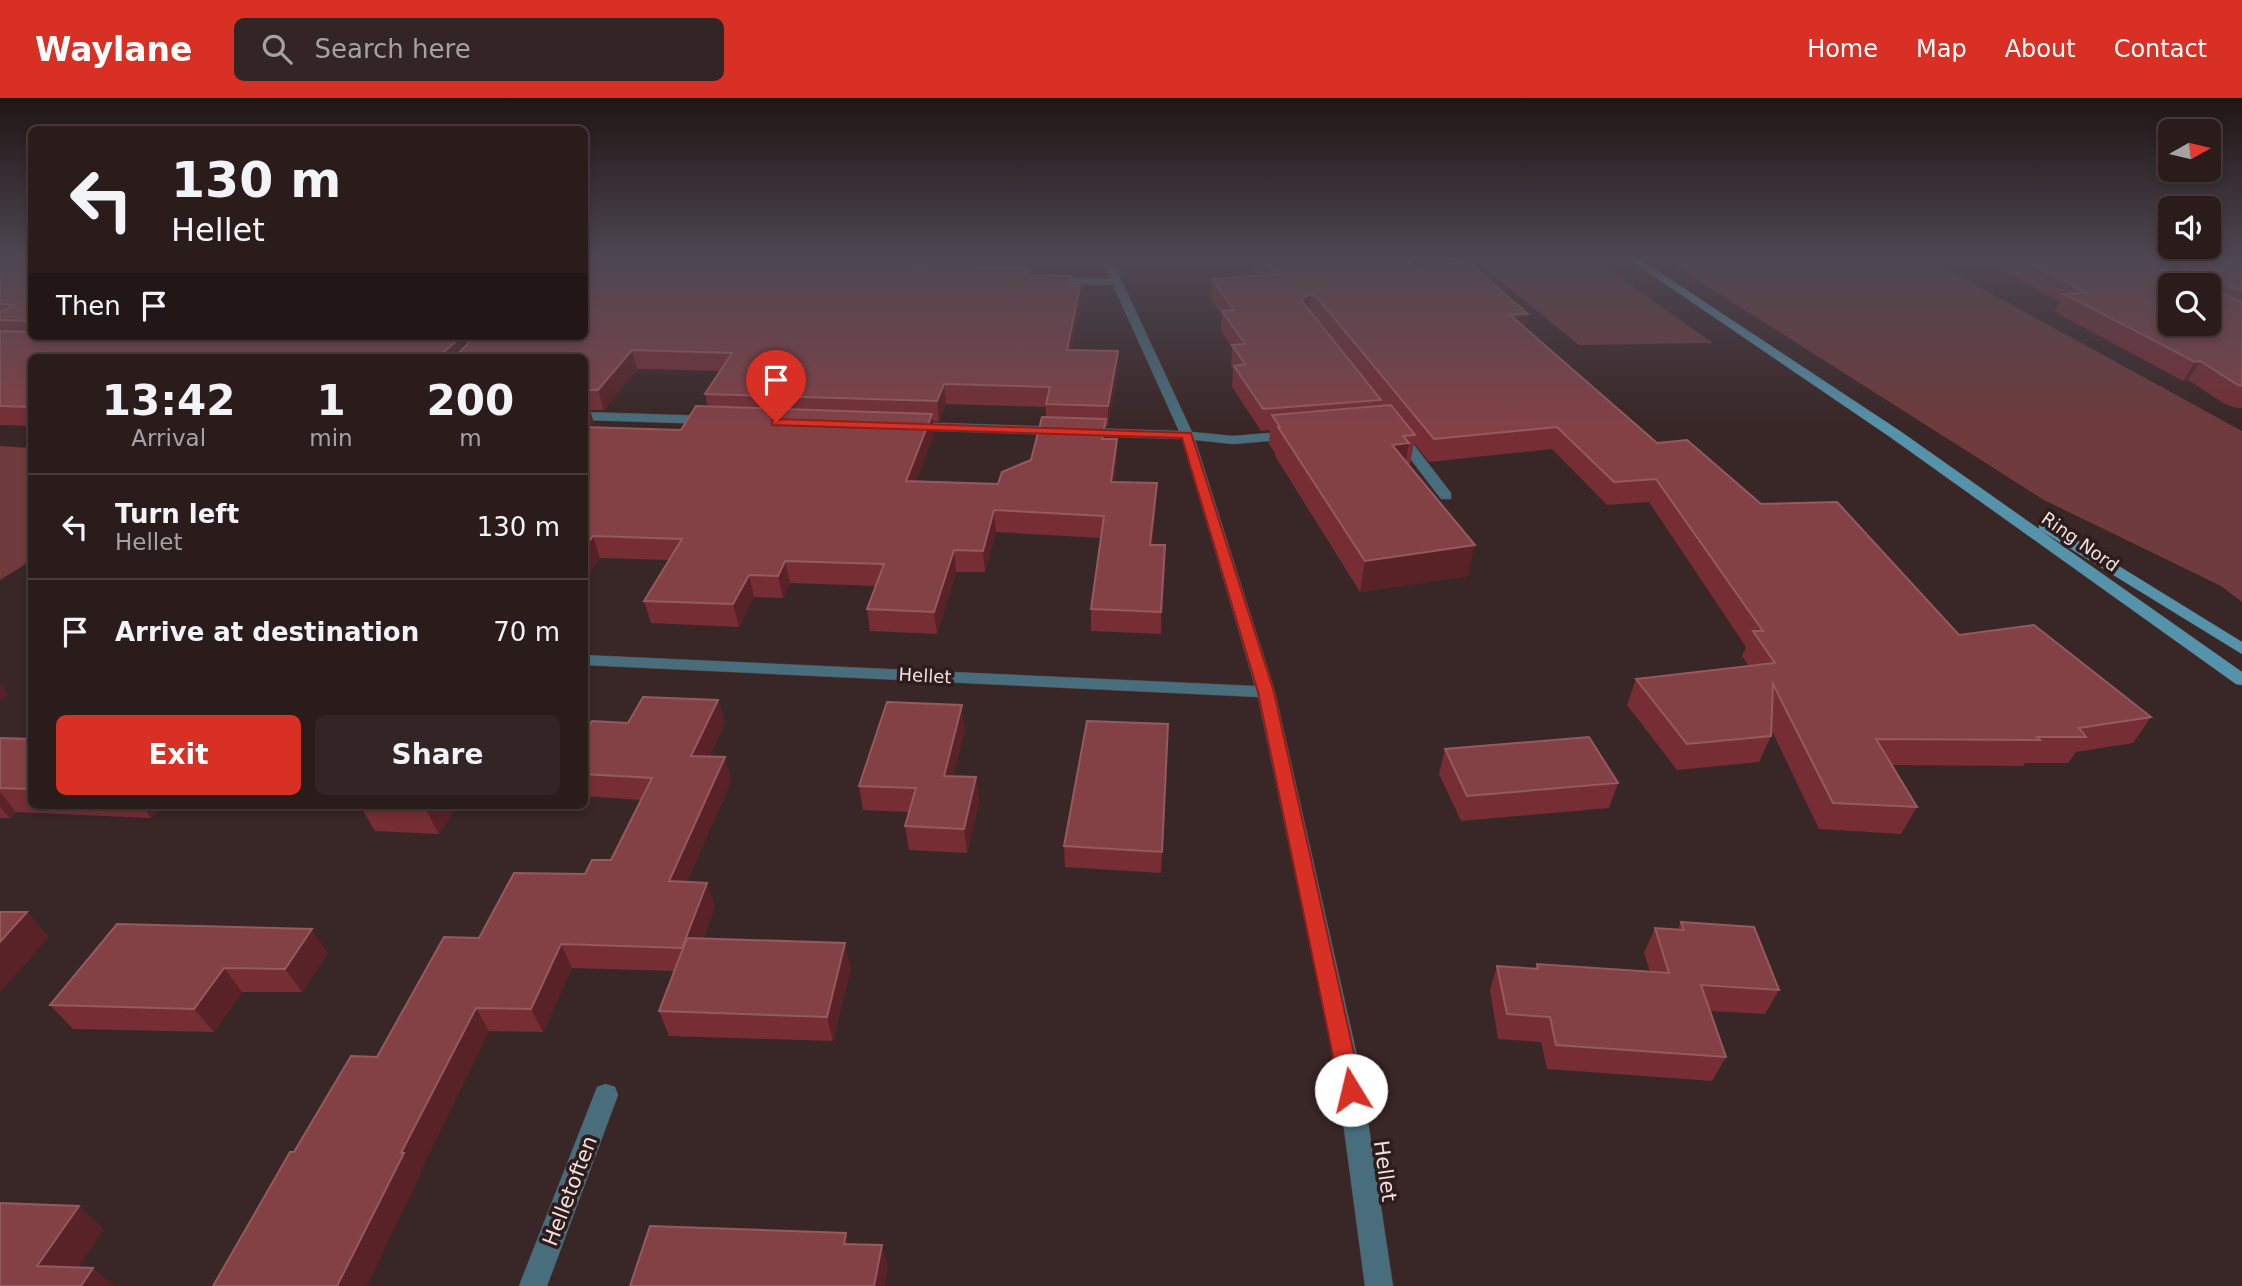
<!DOCTYPE html>
<style>
body{margin:0;font-family:"DejaVu Sans",sans-serif;background:#332525;color:#f1f3f6;height:100vh;display:flex;flex-direction:column;font-size:26px;white-space:nowrap}
*{box-sizing:border-box;margin:0}
p{font-size:23px;color:#a6a1a3}
.icon{flex:none;width:38px;height:38px;fill:none;stroke:currentColor;stroke-width:2;stroke-linecap:round;stroke-linejoin:round}
.map{position:relative;flex:1;overflow:hidden}
.details{position:absolute;left:28px;top:256px;width:560px;height:455px;display:flex;flex-direction:column;background:#2b1c1c;border-radius:10px;box-shadow:0 4px 10px #0003,0 0 0 2px #473a3b}
.details>*{flex:none}
.guide{position:absolute;left:28px;top:28px;width:560px;height:214px;border-radius:10px;box-shadow:0 4px 10px #0003,0 0 0 2px #473a3b;background:#2b1c1c;color:#f1f3f6;overflow:hidden}
.needle{width:46px;rotate:82deg}
.fabs{position:absolute;left:2158px;top:21px;display:grid;gap:14px}
.fabs a{display:grid;place-items:center;width:63px;height:63px;border-radius:10px;background:#2b1c1c;box-shadow:0 4px 10px #0003,0 0 0 2px #473a3b;font-size:35px}
.pin{position:absolute;display:grid;place-items:center;width:60px;height:60px;color:#fff;margin:-72px -30px;border-radius:50% 50% 50% 0;rotate:-45deg;box-shadow:0 0 7px #0007}
.pin .icon{rotate:45deg}
.me{position:absolute;width:77px;margin:-38px;rotate:351deg;stroke-linejoin:round;filter:drop-shadow(0 0 5px #0008)}
.turn{display:flex;align-items:center;gap:24px;height:147px;padding:0 28px;font-size:32px}
.turn .icon{width:91px;height:91px;stroke-width:2.5}
.turn b{display:block;font-size:49px;line-height:60px}
.then{display:flex;align-items:center;height:66px;padding:0 28px;background:#0003;gap:14px;font-size:26px}
.eta{display:flex;justify-content:space-evenly;align-items:center;height:119px;text-align:center}
.eta b{font-size:42px;font-weight:600;line-height:49px}
.primary-button{display:flex;gap:14px;margin-top:auto;padding:14px 28px}
.primary-button a{flex:1;height:80px;border-radius:10px;background:#d93025;color:#fff;font-size:28px;font-weight:600;line-height:80px;text-align:center}
.primary-button a+a{background:#332525;color:#f1f3f6}
ul{padding:0;list-style:none}
li{display:flex;align-items:center;gap:21px;height:105px;padding:0 28px;border-top:2px solid #473a3b}
li div{flex:1}
li b{display:block;font-size:26px}
li em{font-style:normal}
header{display:flex;align-items:center;gap:42px;box-sizing:border-box;height:98px;padding:0 35px;background:#d93025;color:#fff}
header strong{font-size:33px}
nav{display:flex;gap:38px;margin-inline-start:auto;font-size:24px}
.search{width:490px;height:63px;background:#332525;display:flex;align-items:center;gap:18px;box-sizing:border-box;padding:0 24px;border-radius:10px;color:#a6a1a3;font-size:26px}
.map>svg:first-child{display:block}
</style>
<header>
<strong>Waylane</strong>
<div class="search"><svg class="icon" aria-label="search" viewBox="0 0 24 24"><circle cx="10" cy="10" r="6"/><path d="M15 15l6 6"/></svg>Search here</div>
<nav><a>Home</a><a>Map</a><a>About</a><a>Contact</a></nav>
</header>
<div class="map">
<svg width="2242" height="1188" viewBox="0 0 2242 1188">
<rect width="100%" height="100%" fill="#392626"/>
<!-- green -->
<path fill="#6f3b3c" d="M1474 162H1595L1713 245 1579 247Z
M1666 162H1930L2242 333V504L2221 488 2044 402Z
M0 348 31 350 32 462 0 482Z"/>
<g fill="none" stroke-linecap="round" stroke-linejoin="round">
<!-- minor casing -->
<g stroke="#564444" stroke-width="1">
<path id="minor" d="M1102 162H1112L1192 334 1233 338 1294 333 1301 337 1294 341 1233 346 1195 342 1275 594 1360 971 1393 1188H1365L1336 971 1258 599 584 567V557L1255 588 1182 341 910 332 904 328 910 324 1179 333 1113 187 1048 185 1043 182 1048 179 1110 181Z
M584 314 710 318 716 322 710 326 584 322Z
M1399 333 1404 334 1451 395V401H1441L1392 337Z
M606 986 615 989 618 997 547 1188H519L594 997 597 989Z"/>
</g>
<!-- secondary casing -->
<g stroke="#564444" stroke-width="1">
<path id="secondary" d="M1630 162H1641L1900 333 2039 431V425H2049L2242 544V556L2040 432 2242 574V587L2236 586 1890 339Z"/>
</g>
<!-- minor -->
<use href="#minor" fill="#486e7d" fill-rule="evenodd"/>
<!-- secondary -->
<use href="#secondary" fill="#5593ab" fill-rule="evenodd"/>
</g>
<!-- wall -->
<path fill="#762e34" fill-rule="evenodd" d="M0 162H32V238H374L459 241 463 251 584 238 590 162H1038L1033 176 1029 177 1072 187 1081 205 1071 252 1118 272 1108 328H1106V341L1117 362 1114 384 1156 406 1152 447H1165L1161 536 1091 533V511L1101 440 996 434 985 474H956L937 536 870 533 867 511 876 488 790 485 783 500 754 499 739 529 651 525 644 503 669 462 600 460 584 482V259H32V328L0 327ZM637 271 720 273 705 296 708 309 681 332 590 329 594 325 590 312H604ZM946 306 1046 309V319L1031 362 998 386 916 383 934 336 933 323H939Z
M1255 162H1409L1416 169 1528 216 1524 230 1657 345 1761 406 1959 537 2151 619 2133 645 2076 654 2068 665H2025L2023 668 1892 667 1917 709 1901 736 1819 731 1771 631V638L1759 664 1677 672 1627 607 1636 581 1749 568 1742 558 1746 549 1649 404 1607 407 1552 351 1429 364 1414 345 1410 366H1408L1468 478 1360 494 1275 358V355L1269 346 1270 332 1261 333 1232 289 1233 272 1231 268 1232 250 1221 233 1222 217 1211 201 1212 181 1259 177 1254 171Z
M1981 162H2242V310H2236L2225 306 2188 282 2183 283 2055 214 2060 203Z
M718 602 725 625 709 659H725L731 683 687 784 715 808 703 841 851 870 833 943 669 938 659 913 675 873 572 870 543 934 489 933 419 1076 420 1078 294 1054 479 840 585 776 611 762 641 702 584 698V636Z
M1168 626 1161 775 1065 769 1064 748Z
M965 631 953 678 976 679 979 704 967 755 909 752 905 728 909 714 863 712 859 688Z
M0 640 32 641V707H163L151 720 16 714 10 720H0Z
M1445 651 1618 685 1609 710 1461 723 1439 676Z
M363 707H458L439 736 375 733 361 709Z
M1681 824 1779 892 1765 916 1710 913 1726 959 1712 983 1547 971 1541 944 1498 941 1490 892 1497 868 1535 871 1537 866 1650 874 1644 855 1655 830 1678 831Z
M117 826 328 855 302 894H242L214 934 73 931 50 907Z"/>
<!-- shaded-wall -->
<path fill="#582227" d="M1033 162H1038L1033 176Z
M1080 188 1081 205 1067 271V252Z
M1311 196 1309 216 1301 220 1303 199Z
M1528 216 1523 236 1510 217Z
M459 241 466 259H438Z
M632 252 637 271 604 312 598 292Z
M1118 253V272L1108 328V308Z
M2200 263 2188 282 2183 283 2195 264Z
M944 286 946 306 939 323 937 303Z
M587 305 594 325 584 336V309Z
M932 316 934 336 908 404 906 383Z
M1106 321V341H1102Z
M1117 341V362L1111 405V384Z
M1409 345 1404 374 1392 347Z
M1157 385 1156 406 1150 469V447Z
M994 412 996 434 985 474 983 453Z
M593 438 600 460 584 482V450Z
M1165 447V469L1161 536V514Z
M1475 447 1468 478 1360 494 1365 463Z
M954 452 956 474 937 536 934 514Z
M785 463 790 485 783 500 778 478Z
M749 477 754 499 739 529 733 506Z
M0 586 8 596 0 602Z
M718 602 725 625 698 681 691 658Z
M962 607 965 631 947 702 944 678Z
M725 659 731 683 677 807 669 783Z
M976 679 979 704 967 755 964 731Z
M0 694 16 714 10 720 0 709Z
M142 707H163L151 720Z
M430 707H458L439 736 426 712Z
M707 785 715 808 690 873 682 850Z
M27 814 49 839 0 895V844Z
M312 831 328 855 302 894 285 871Z
M845 845 851 870 833 943 827 919Z
M561 846 572 870 543 934 531 911Z
M224 870 242 894 214 934 194 911Z
M476 910 489 933 419 1076 420 1078 367 1188H337L401 1055Z
M79 1108 104 1131 66 1188 37 1168Z
M846 1135 853 1158 844 1146Z
M882 1147 888 1170 885 1188H874Z
M93 1170 115 1188H81Z"/>
<!-- building -->
<path fill="#834146" stroke="#945a5e" stroke-width="2" fill-rule="evenodd" d="M0 162H32V223L0 222V214L15 207 0 206Z
M590 162H708L1029 170 1026 177 1072 178 1070 187 1080 188 1067 252 1118 253 1108 308 1046 306 1050 289 944 286 937 303 705 296 732 255 632 252 598 292H584V259H455L475 238H584V167Z
M1264 162H1409L1416 169 1468 164 1528 216 1510 217 1657 345 1687 342 1761 406 1837 404 1959 537 2034 527 2151 619 2079 630 2086 639H2037L2040 642 1876 641 1917 709 1833 705 1773 586 1771 638 1687 646 1636 581 1775 565 1753 533H1763L1656 381 1614 384 1557 329 1434 341 1316 198 1311 196 1303 199 1302 203 1381 302 1263 311 1234 268 1245 266 1232 247 1245 246 1222 213 1234 212 1212 181 1276 176Z
M2023 162H2146L2175 176 2186 171 2185 167 2173 162H2242V193L2220 184 2216 185V193L2242 204V288L2238 287 2200 263 2195 264 2064 196 2087 195ZM2170 187H2208V226H2170Z
M0 233 32 234V238H125L201 241 206 238H374L459 241 438 259H32V309L0 308Z
M1391 307 1415 337 1403 338 1409 345 1392 347 1475 447 1365 463 1278 329H1280L1272 317Z
M696 308 932 316 906 383 998 386 1002 374 1031 362 1042 319 1106 321 1102 341H1117L1111 384 1157 385 1150 447H1165L1161 514 1091 511 1104 418 994 412 983 453 954 452 934 514 867 511 884 466 785 463 778 478 749 477 733 506 644 503 682 441 593 438 584 450V329L681 332Z
M643 599 718 602 691 658 725 659 669 783 707 785 682 850 561 846 531 911 476 910 401 1055H404L337 1188H213L290 1054H294L351 958 377 959 444 839 479 840 514 775 585 776 592 762H611L652 680 584 676V636L592 623 628 625Z
M887 604 962 607 944 678 976 679 964 731 905 728 916 690 859 688Z
M1087 623 1168 626 1162 754 1064 748Z
M1589 639 1618 685 1467 698 1445 651Z
M0 640 32 641V691L0 690Z
M363 707H430L426 712 361 709Z
M0 814H27L0 844Z
M1681 824 1754 829 1779 892 1701 887 1726 959 1556 947 1550 919 1507 916 1497 868 1538 871 1537 866 1669 875 1655 830 1684 832Z
M117 826 312 831 285 871 224 870 194 911 50 907Z
M687 840 845 845 827 919 659 913Z
M0 1105 79 1108 37 1168 93 1170 81 1188H0Z
M650 1128 846 1135 844 1146 882 1147 874 1188H630Z"/>
<!-- sky -->
<linearGradient id="sky" x2="0" y2="1"><stop stop-color="#1f1515"/><stop offset="0.49" stop-color="#4e4752"/><stop offset="1" stop-color="#4e4752" stop-opacity="0"/></linearGradient>
<rect width="2242" height="328" fill="url(#sky)"/>
<!-- route -->
<path fill="#d93025" stroke="#8d1f18" stroke-width="2" d="M776 321 1191 335 1274 594 1362 992 1359 999 1351 1002 1343 999 1340 992 1258 594 1182 340 772 327V322Z"/>
<g text-anchor="middle" stroke-width="7" stroke-linejoin="round" paint-order="stroke">
<!-- street labels -->
<g font-size="18" fill="#eee1e0" stroke="#2e1c1c">
<text transform="translate(2080 444) rotate(35)" y="6">Ring Nord</text>
<text transform="translate(925 578) rotate(3)" y="6">Hellet</text>
</g>
<!-- near-street labels -->
<g font-size="21" fill="#eee1e0" stroke="#2e1c1c">
<text transform="translate(1385 1073) rotate(82)" y="7">Hellet</text>
<text transform="translate(570 1093) rotate(-69)" y="7">Helletoften</text>
</g>
</g>
</svg>
<div class="fabs">
<a><svg class="needle" viewBox="-14 -14 28 28"><path d="M0-13l5 13h-10z" fill="#e53935"/><path d="M0 13l5-13h-10z" fill="#a6a1a3"/></svg></a>
<a><svg class="icon" aria-label="sound" viewBox="0 0 24 24"><path d="M4 9h4l5-4v14l-5-4H4zM17 9q2 3 0 6"/></svg></a>
<a><svg class="icon" aria-label="search" viewBox="0 0 24 24"><circle cx="10" cy="10" r="6"/><path d="M15 15l6 6"/></svg></a>
</div>
<div class="pin" style="left:776px;top:324px;background:#d93025"><svg class="icon" aria-label="arrive" viewBox="0 0 24 24"><path d="M6 21V4h12l-3 4 3 4H6"/></svg></div>
<svg class="me" style="left:1351px;top:992px" viewBox="-20 -20 40 40"><circle r="19" fill="#fff"/><path d="M0-13L10 11 0 6-10 11z" fill="#d93025"/></svg>
<div class="guide">
<div class="turn"><svg class="icon" aria-label="left" viewBox="0 0 24 24"><path d="M17 20v-9H6M10 6l-5 5 5 5"/></svg><div><b>130 m</b>Hellet</div></div>
<div class="then">Then<svg class="icon" aria-label="arrive" viewBox="0 0 24 24"><path d="M6 21V4h12l-3 4 3 4H6"/></svg></div>
</div>
<section class="details">
<div class="eta">
<div><b>13:42</b><p>Arrival</p></div>
<div><b>1</b><p>min</p></div>
<div><b>200</b><p>m</p></div>
</div>
<ul>
<li><svg class="icon" aria-label="left" viewBox="0 0 24 24"><path d="M17 20v-9H6M10 6l-5 5 5 5"/></svg><div><b>Turn left</b><p>Hellet</p></div><em>130 m</em></li>
<li><svg class="icon" aria-label="arrive" viewBox="0 0 24 24"><path d="M6 21V4h12l-3 4 3 4H6"/></svg><div><b>Arrive at destination</b></div><em>70 m</em></li>
</ul>
<div class="primary-button"><a>Exit</a><a>Share</a></div>
</section>
</div>
